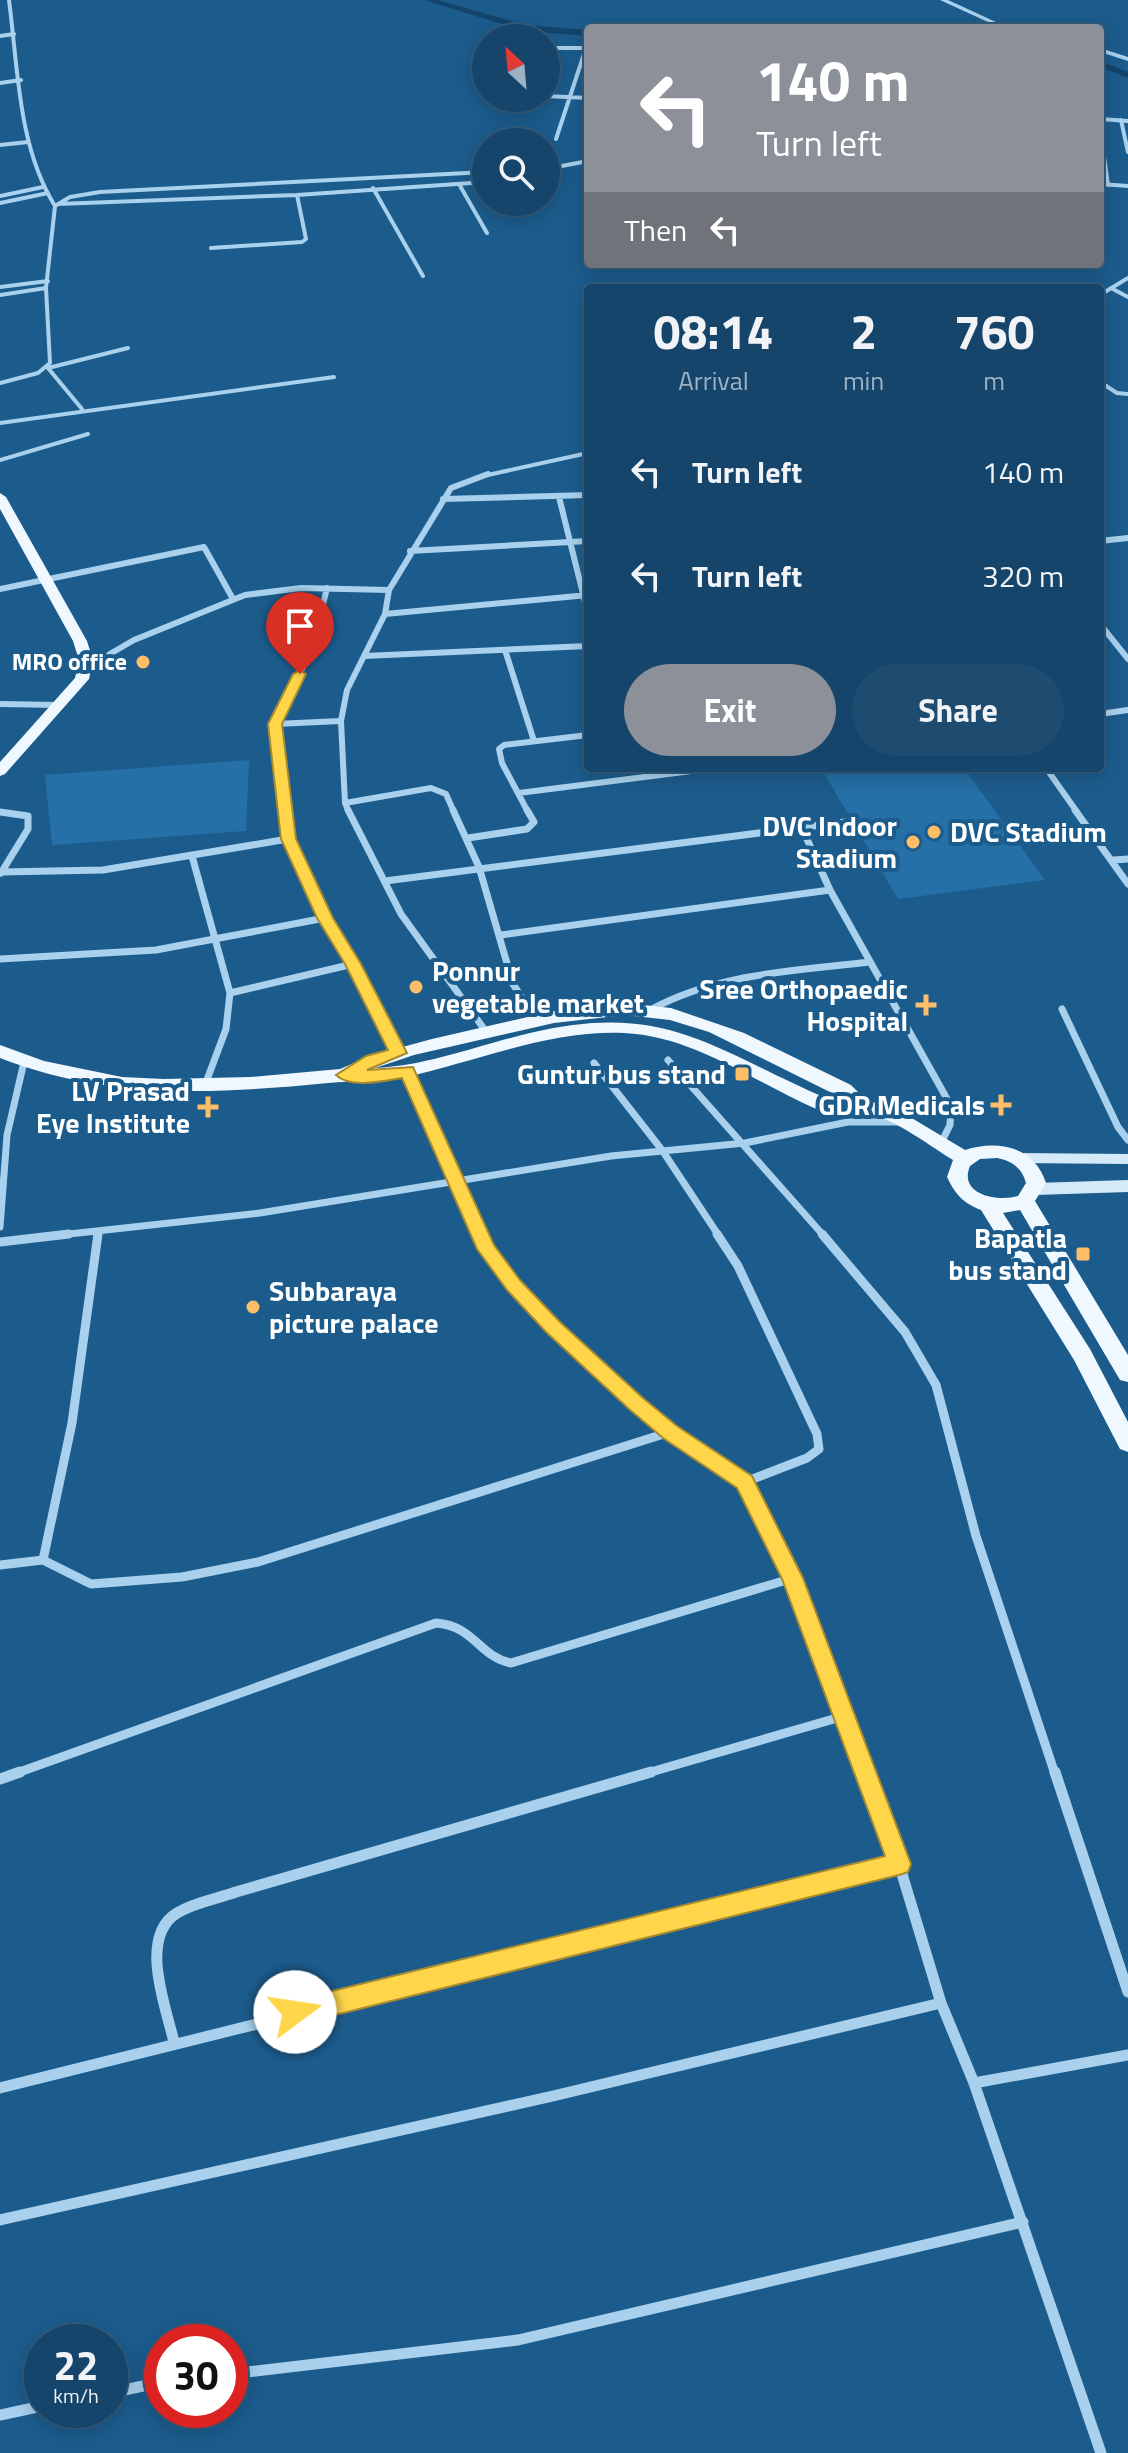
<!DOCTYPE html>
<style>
body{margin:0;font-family:"Titillium Web",sans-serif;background:#1e4c70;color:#f1f3f6;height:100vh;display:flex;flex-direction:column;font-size:30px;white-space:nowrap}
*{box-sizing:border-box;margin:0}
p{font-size:26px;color:#9db1c1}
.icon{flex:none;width:44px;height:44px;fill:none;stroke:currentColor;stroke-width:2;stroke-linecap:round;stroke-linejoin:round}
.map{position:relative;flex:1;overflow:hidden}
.details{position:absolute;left:584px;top:284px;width:520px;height:488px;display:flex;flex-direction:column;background:#15456a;border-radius:8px;box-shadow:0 4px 20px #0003,0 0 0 2px #345d7e}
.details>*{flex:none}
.top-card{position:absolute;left:584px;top:24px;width:520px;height:244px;border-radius:8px;box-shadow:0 4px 20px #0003,0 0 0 2px #345d7e;background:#8c9099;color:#fff;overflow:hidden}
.needle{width:52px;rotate:334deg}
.fabs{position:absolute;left:472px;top:24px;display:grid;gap:16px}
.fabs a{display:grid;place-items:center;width:88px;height:88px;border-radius:50%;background:#15456a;box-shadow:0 4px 20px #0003,0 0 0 2px #345d7e;font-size:40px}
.speed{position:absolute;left:24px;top:2324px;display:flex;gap:16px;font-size:40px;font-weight:700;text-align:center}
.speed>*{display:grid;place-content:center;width:104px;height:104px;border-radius:50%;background:#15456a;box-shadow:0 4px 20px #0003,0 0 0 2px #345d7e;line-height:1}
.speed small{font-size:20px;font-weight:400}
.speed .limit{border:12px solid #d22;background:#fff;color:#111}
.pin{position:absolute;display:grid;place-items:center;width:68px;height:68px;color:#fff;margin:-82px -34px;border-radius:50% 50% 50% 0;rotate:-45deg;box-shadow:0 0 8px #0007}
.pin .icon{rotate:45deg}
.me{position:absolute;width:88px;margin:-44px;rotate:76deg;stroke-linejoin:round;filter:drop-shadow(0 0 6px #0008)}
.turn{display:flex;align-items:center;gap:28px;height:168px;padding:0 40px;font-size:36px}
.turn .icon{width:104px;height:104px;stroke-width:2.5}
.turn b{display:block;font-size:56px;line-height:68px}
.then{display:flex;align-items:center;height:76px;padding:0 40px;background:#0003;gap:16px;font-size:30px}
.eta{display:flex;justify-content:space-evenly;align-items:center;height:136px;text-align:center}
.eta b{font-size:48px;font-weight:700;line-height:56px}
.action{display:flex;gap:16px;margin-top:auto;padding:16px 40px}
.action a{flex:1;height:92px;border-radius:48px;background:#8c9099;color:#fff;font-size:32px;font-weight:700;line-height:92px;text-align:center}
.action a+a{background:#1e4c70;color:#f1f3f6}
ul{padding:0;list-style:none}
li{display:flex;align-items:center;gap:24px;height:104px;padding:0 40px}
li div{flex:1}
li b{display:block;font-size:30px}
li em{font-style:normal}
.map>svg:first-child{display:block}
</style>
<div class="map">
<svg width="1128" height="2453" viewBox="0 0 1128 2453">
<rect width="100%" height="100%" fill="#1c5c8d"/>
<!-- green -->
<path fill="#2570a6" d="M249 760 246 831 52 845 45 775Z
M821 768H964L1045 880 898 899Z"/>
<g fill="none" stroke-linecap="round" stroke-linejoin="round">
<!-- canal -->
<path fill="#13446b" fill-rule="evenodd" d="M424 0H437L526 25 588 30V36L525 31Z
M1100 61 1128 72V78L1100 67Z"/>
<!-- minor-far4 -->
<path stroke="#a9d1ed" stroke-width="4" d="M9 0C18 68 18 147 55 206
M0 36 14 34
M546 60 556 48H588
M0 83 21 80
M546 96 588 98
M1100 119 1128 121
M1121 120 1128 152
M1100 128 1108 185
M556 139 586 48
M0 145 28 142
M546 169 588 161
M459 184 487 233
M1100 184 1128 186
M373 188 423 276
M0 196 43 187
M0 203 48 193
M58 204 297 195 486 182
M211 248 302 242 306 239 297 195
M0 287 48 281
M1111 288 1128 297
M0 295 46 288
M1100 295 1128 278
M1100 382 1117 393 1128 394
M0 383 38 373 50 363 46 288 55 206 70 197 100 192 486 172
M82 409 48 368 128 348
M0 423 334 377
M0 460 88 434
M483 476 588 453"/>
<!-- minor-far3 -->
<path stroke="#a9d1ed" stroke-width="6" d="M559 497 588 614
M443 499 588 495
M1100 541 1128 538
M410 551 588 541
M0 589 204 547 233 599
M385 614 588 595
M1100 624 1128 659
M505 650 534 741
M364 656 588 646
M85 675 103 658 134 640 245 595 301 588 389 590
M0 704 59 705
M1100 714 1128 710
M275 724 341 721
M1046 768 1077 812
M519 793 715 768
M345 803 431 788 446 794 454 812
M284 812 275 724 312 649 327 588
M349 812 345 803 341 721 347 690 385 614 389 590 451 488 488 474
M528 812 502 763 499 749 504 745 588 735"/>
<!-- minor-far2 -->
<path stroke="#a9d1ed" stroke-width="7" d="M283 810 288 839 325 918 398 1053
M348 810 401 914 487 1033
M453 810 479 867 513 984 537 1021
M1075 810 1128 884
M0 812 28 816V829L1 873
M802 828 830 890 951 1106 950 1125 941 1143
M468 838 527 829 534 822 527 810
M192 856 230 993 226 1029 205 1085
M1114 860 1128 859
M1 872 103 870 288 839
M385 881 845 822
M501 935 830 890
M0 959 156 950 325 918
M230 993 353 964
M1062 1009 1118 1127 1128 1140
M650 1010C718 973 794 971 870 962
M668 1060 824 1236
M594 1063 662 1150 719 1236
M407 1071 480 1236
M0 1227 7 1135 24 1062
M51 1236 260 1213 611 1156 745 1143 848 1122H900
M97 1236 98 1231"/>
<!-- minor-far1 -->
<path stroke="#a9d1ed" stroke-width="9" d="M479 1234 513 1285 553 1327 670 1432 745 1482 793 1578 866 1774
M717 1234 738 1266 817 1434 819 1449 807 1458 745 1482
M822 1234 905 1332 936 1385 976 1536 1055 1774
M0 1242 69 1234
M43 1560 72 1423 98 1234
M0 1565 43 1560 91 1584 182 1577 258 1562 670 1432
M14 1774 436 1623C475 1626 479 1657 511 1663L793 1578
M644 1774 844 1716"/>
<!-- minor -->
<path stroke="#a9d1ed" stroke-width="11" d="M865 1772 899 1864 941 2003 974 2083 1101 2453
M1055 1772 1128 1992
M0 1779 20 1772
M174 2042C166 2007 138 1937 177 1913 195 1902 217 1899 236 1892L651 1772
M974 2083 1128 2055
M0 2088 899 1864
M0 2220 553 2096 941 2003
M230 2374 518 2340 1023 2222
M110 2393 162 2382
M0 2415 42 2406"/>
<!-- tertiary -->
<path fill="#a9d1ed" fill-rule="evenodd" d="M940 0H948L1009 28H1001Z
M1100 48 1128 57V61L1100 52Z"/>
<!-- secondary -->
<path fill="#d5eaf9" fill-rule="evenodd" d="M1018 1153 1128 1154V1164L1018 1163 1010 1158Z
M1128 1180V1192L1035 1195 1027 1189 1035 1183Z"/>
<!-- primary -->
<path fill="#eff7ff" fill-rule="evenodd" d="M0 493 6 497 87 641 93 660 89 679 5 774 0 776V762L75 678 79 660 73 641 0 509Z
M625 1003 671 1008 744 1033 851 1085 865 1099 905 1114 965 1150C998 1139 1035 1147 1046 1183L1035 1201 1128 1355V1382L1120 1380 1020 1210 1003 1213 1090 1349 1128 1422V1452L1120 1449 1074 1360 981 1210C963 1203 955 1194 947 1177L953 1160C925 1143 892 1116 858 1111 843 1108 830 1112 814 1108 753 1081 693 1036 624 1033 550 1030 477 1061 406 1077 380 1083 354 1080 328 1083 216 1094 107 1100 0 1058V1045L44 1061 122 1077 164 1079 250 1077 340 1069 373 1055 432 1039 554 1011ZM625 1015 670 1020 709 1032 842 1098H826C710 1048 665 1001 530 1033 479 1045 427 1066 375 1068L414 1055 554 1023ZM997 1158C1012 1161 1022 1168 1026 1183L1018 1196C998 1202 958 1195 970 1166L980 1159Z"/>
</g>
<!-- route -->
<path fill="#ffd54a" stroke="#a68a30" stroke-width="2" d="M300 670 306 674 282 724 296 839 333 918 361 964 407 1053 367 1070 413 1067 494 1245 520 1280 560 1322 643 1398 677 1426 752 1476 803 1578 911 1864 908 1872 899 1875 295 2025 286 2021 282 2012 286 2003 295 2000 885 1856 782 1579 737 1488 663 1438 629 1409 546 1332 507 1290 477 1249 402 1078C384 1081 350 1089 336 1075L366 1056 388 1050 345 964 317 918 281 839 268 724 293 674Z"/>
<!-- markers -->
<g fill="#fdbe67" stroke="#1c5c8d" stroke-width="3">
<circle cx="143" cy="662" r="8"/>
<circle cx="934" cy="832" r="8"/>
<circle cx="913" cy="842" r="8"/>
<circle cx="416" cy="987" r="8"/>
<path d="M922 993h8v8h8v8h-8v8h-8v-8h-8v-8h8z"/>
<rect x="734" y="1066" width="16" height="16" rx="4"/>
<path d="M997 1093h8v8h8v8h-8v8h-8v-8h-8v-8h8z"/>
<path d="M204 1095h8v8h8v8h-8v8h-8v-8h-8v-8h8z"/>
<rect x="1075" y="1246" width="16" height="16" rx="4"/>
<circle cx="253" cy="1307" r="8"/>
</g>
<g text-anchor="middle" stroke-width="8" stroke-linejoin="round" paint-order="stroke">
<!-- far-poi labels -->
<g font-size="24" font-weight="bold" fill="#fff" stroke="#1c5c8d" text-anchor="end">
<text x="127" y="670">MRO office</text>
</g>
<!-- poi labels -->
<g font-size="28" font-weight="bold" fill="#fff" stroke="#1c5c8d" text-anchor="end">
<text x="897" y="836">DVC Indoor<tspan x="897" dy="32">Stadium</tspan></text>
<text x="950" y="842" text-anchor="start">DVC Stadium</text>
<text x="432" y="981" text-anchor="start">Ponnur<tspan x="432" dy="32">vegetable market</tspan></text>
<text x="908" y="999">Sree Orthopaedic<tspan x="908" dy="32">Hospital</tspan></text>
<text x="726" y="1084">Guntur bus stand</text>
<text x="190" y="1101">LV Prasad<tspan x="190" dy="32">Eye Institute</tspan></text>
<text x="985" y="1115">GDR Medicals</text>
<text x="1067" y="1248">Bapatla<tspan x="1067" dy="32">bus stand</tspan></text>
<text x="269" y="1301" text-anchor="start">Subbaraya<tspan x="269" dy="32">picture palace</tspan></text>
</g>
</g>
</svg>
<div class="fabs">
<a><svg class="needle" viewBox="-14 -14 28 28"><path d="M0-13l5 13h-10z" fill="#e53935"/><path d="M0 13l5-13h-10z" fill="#9db1c1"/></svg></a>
<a><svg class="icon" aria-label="search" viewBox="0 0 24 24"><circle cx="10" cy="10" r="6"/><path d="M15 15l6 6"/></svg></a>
</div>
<div class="speed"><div>22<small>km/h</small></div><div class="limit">30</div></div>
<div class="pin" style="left:300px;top:674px;background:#d93025"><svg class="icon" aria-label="arrive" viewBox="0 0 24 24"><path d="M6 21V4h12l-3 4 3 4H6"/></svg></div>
<svg class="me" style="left:295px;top:2012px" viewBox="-20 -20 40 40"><circle r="19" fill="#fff"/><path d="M0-13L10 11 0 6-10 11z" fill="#ffd54a"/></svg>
<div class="top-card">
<div class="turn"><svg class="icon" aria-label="left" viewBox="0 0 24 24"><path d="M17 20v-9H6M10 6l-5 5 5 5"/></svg><div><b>140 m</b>Turn left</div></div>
<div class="then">Then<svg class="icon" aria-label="left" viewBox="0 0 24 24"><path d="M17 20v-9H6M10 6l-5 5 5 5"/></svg></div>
</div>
<section class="details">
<div class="eta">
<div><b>08:14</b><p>Arrival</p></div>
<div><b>2</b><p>min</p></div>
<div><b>760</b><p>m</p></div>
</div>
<ul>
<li><svg class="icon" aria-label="left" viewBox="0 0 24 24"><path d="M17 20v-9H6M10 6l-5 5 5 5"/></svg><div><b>Turn left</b></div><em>140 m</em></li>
<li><svg class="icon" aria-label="left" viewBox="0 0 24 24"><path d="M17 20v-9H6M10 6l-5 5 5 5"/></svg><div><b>Turn left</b></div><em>320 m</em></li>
</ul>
<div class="action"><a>Exit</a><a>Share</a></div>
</section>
</div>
